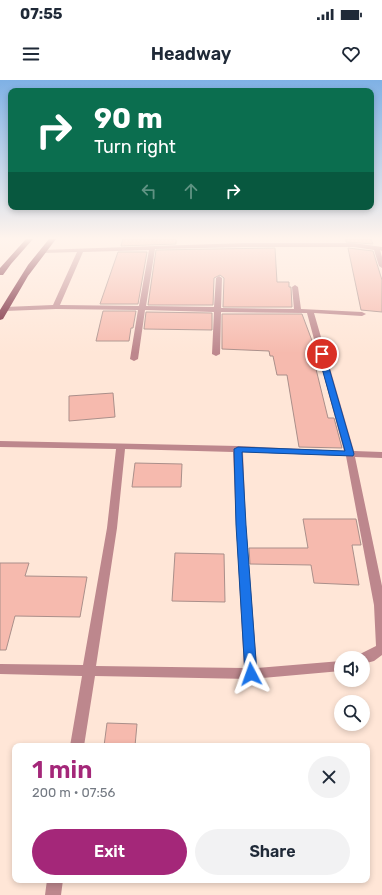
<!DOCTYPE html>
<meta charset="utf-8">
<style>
body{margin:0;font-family:Rubik,sans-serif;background:#f2f2f3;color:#1f2937;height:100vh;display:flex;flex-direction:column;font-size:15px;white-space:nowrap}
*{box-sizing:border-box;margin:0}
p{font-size:13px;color:#747a83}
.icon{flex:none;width:22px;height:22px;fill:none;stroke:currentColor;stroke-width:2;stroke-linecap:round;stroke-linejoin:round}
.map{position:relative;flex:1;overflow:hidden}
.drawer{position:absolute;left:12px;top:663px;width:358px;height:140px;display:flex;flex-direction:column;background:#fff;border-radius:8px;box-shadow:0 2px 6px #0003}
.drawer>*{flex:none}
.top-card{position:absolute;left:8px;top:8px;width:366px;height:122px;border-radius:8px;box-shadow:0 2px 6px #0003;background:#0b6e4f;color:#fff;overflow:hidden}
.buttons{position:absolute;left:334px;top:571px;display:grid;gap:8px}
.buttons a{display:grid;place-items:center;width:36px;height:36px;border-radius:50%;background:#fff;box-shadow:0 2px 6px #0003;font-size:20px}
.pin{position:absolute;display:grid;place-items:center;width:34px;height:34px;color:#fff;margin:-17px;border:2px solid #fff;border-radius:50%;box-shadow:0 1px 4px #0007}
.me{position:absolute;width:44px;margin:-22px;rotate:356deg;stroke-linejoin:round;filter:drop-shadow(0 0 3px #0008)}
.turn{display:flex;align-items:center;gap:14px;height:84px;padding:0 20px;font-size:18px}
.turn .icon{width:52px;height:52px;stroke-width:2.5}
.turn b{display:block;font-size:28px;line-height:34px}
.lanes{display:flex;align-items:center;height:38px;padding:0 20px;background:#0003;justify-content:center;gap:20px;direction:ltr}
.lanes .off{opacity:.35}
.round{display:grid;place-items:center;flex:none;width:42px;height:42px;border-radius:21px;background:#f2f2f3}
.head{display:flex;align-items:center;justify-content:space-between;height:68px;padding:0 20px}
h1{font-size:24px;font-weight:600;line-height:30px;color:#a42779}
.button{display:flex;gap:8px;margin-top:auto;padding:8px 20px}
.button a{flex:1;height:46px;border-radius:24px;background:#a42779;color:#fff;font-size:16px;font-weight:600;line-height:46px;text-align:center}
.button a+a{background:#f2f2f3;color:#1f2937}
.status{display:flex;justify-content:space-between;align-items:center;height:28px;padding:0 20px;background:#fff;direction:ltr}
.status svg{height:11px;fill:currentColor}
header{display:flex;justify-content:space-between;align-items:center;height:52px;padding:0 20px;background:#fff;font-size:18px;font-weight:600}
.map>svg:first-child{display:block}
</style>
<div class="status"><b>07:55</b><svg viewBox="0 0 49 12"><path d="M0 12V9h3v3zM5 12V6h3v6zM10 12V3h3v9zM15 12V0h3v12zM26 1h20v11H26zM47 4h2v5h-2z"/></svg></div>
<header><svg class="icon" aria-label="menu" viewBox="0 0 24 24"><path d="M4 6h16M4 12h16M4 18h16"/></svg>Headway<svg class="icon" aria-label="heart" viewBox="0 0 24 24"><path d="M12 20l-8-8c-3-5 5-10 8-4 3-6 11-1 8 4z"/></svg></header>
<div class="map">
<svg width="382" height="815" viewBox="0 0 382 815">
<rect width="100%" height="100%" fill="#ffe6d7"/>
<!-- building -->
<path fill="#f6baae" stroke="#aa8f8a" d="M123 159H176V164L121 166Z
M346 159H371L373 164 346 162Z
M275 168 277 202H289V207H291L292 227H223L224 198 220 195 214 198 213 225H148L156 170Z
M348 168 373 171 382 200V232L361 230Z
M118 172H147L138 224H100Z
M103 231H136L133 248H131L129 261H96Z
M146 232 212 233V250L144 249Z
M222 234H302L314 266 319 285H315L328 338H334L342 368 299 367 287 295H277L273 276H270L269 271 222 269Z
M113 313 115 337 69 341V316Z
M135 383 182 384 181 407H132Z
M303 439H356L361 465H352L359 505 314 503 311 485 250 484 249 468H308Z
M175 473 224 474 225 522 172 521Z
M0 483H29L25 496 87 497 80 537 15 536 6 570H0Z
M107 643 137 644 135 666H104Z"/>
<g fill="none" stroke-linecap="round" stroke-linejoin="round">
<!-- minor -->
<path fill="#bd878d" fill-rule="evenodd" d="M244 163H354L382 167V171L380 170 382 177V188L379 186 374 170 354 167H244L155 169 146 226 214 227 216 198 219 196 222 198 221 228 294 229 292 207 295 205 298 207 301 229 362 232 366 234 362 236 314 233 354 371 382 372V378L355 377 382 506V575L374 581 363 584V578H357L358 575 376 566 374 525 346 376 243 372 246 445 257 588 341 581V591L251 599 95 596 84 666H70L82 596 0 594V584L83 585 107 448 116 369 0 367V361L238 366 344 371 307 233 221 232 220 274 216 276 212 274 214 232 145 230 138 279 134 281 130 279 138 230 56 229 5 231 2 229 5 227 53 225 77 172 42 173 40 172V170ZM149 170 139 226 60 225 83 172ZM125 369 233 372 236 445 244 588 96 586 117 448Z
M47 800H63L61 815H45Z"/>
<!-- highway -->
<path fill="#6d172d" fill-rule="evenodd" d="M26 159H33L11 184 3 195H0V188Z
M49 159H56L28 196 3 239 0 240V230L8 217 28 185Z"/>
</g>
<!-- sky -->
<linearGradient id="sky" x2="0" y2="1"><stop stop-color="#7fb1e5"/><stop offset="0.58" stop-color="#fff4ed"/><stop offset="1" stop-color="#fff4ed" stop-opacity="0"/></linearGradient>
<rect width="382" height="273" fill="url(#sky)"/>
<!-- route -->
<path fill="#1a73e8" stroke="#114b97" d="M322 272 325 274 354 374 353 376 242 372 246 445 257 594 255 598 251 599 247 598 245 594 236 445 234 369 238 367 345 371 318 274Z"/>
</svg>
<div class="buttons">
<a><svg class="icon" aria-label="sound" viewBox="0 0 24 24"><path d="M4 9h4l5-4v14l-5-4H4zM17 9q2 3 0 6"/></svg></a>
<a><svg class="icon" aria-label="search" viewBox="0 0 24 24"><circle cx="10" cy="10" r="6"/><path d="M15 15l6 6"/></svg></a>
</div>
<div class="pin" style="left:322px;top:274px;background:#d93025"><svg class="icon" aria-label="arrive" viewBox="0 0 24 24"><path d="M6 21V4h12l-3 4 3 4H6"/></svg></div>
<svg class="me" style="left:251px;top:594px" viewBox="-20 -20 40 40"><path d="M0-17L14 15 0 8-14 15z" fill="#1a73e8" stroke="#fff" stroke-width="4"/></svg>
<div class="top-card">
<div class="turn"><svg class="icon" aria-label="right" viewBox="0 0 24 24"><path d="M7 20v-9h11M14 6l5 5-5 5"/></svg><div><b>90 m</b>Turn right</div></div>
<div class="lanes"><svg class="icon off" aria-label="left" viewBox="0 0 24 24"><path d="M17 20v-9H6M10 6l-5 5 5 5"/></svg><svg class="icon off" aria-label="ahead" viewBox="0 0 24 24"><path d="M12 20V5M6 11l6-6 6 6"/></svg><svg class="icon" aria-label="right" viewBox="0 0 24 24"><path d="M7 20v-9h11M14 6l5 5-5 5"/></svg></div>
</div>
<section class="drawer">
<div class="head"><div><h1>1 min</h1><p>200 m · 07:56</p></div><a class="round"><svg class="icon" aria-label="close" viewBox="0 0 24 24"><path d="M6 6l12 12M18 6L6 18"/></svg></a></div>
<div class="button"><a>Exit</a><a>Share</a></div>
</section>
</div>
